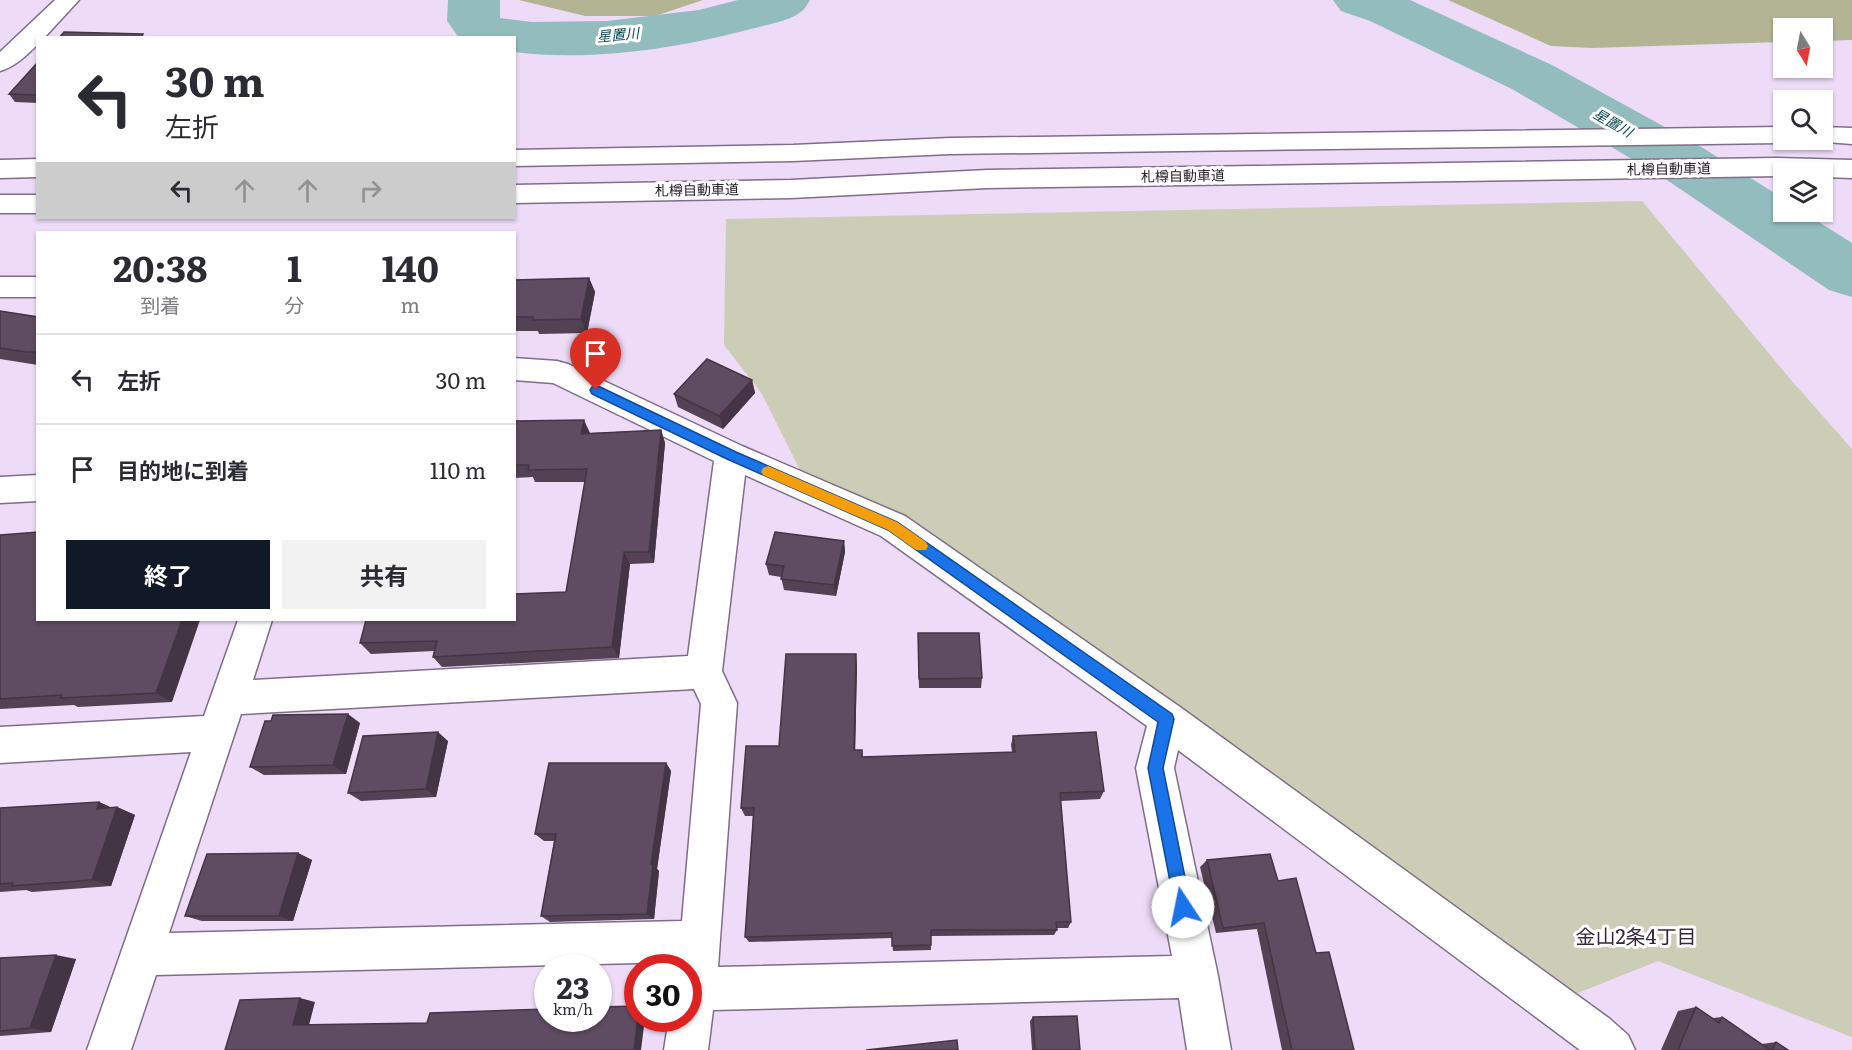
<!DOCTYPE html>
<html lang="ja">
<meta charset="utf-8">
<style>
body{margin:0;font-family:Literata,"Noto Sans JP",serif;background:#f2f2f3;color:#2b2b33;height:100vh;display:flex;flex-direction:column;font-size:22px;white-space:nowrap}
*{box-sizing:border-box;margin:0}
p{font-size:20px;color:#7c7c81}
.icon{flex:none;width:33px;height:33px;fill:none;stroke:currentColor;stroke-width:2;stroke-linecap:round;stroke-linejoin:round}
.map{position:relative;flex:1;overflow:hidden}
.side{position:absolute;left:36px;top:231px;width:480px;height:390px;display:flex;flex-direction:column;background:#fff;border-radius:0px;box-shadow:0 2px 4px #0004}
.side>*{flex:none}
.banner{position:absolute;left:36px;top:36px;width:480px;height:183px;border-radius:0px;box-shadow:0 2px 4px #0004;background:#fff;color:#2b2b33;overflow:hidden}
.needle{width:39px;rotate:170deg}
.buttons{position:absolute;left:1773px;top:18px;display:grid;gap:12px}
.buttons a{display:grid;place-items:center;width:60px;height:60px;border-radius:0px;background:#fff;box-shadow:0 2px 4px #0004;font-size:30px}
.speed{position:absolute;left:534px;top:954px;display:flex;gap:12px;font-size:30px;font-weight:700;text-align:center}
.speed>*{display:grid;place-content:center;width:78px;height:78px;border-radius:50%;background:#fff;box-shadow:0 2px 4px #0004;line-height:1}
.speed small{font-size:15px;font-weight:400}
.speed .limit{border:9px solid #d22;background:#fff;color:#111}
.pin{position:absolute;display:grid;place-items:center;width:51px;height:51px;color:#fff;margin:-62px -26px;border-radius:50% 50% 50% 0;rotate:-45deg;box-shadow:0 0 6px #0007}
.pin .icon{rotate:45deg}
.me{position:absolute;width:66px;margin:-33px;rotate:349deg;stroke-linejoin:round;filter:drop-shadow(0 0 4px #0008)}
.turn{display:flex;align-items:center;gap:21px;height:126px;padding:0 30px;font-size:27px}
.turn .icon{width:78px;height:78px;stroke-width:2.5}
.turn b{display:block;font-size:42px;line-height:51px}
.lanes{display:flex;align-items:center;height:57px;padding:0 30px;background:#0003;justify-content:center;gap:30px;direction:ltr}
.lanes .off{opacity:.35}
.eta{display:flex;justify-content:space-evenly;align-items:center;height:102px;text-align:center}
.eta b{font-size:36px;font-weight:700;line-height:42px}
.cta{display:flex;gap:12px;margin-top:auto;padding:12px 30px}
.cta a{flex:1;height:69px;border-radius:0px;background:#111827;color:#fff;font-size:24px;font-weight:700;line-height:69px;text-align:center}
.cta a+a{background:#f2f2f3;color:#2b2b33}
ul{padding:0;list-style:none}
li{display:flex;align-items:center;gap:18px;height:90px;padding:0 30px;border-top:2px solid #e1e1e2}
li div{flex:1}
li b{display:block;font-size:22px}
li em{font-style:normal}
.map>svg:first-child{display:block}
</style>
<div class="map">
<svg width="1852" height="1050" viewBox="0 0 1852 1050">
<rect width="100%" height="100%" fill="#eddbf8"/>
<!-- green -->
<path fill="#cbcdb7" d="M1642 201 1791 380 1852 449V1037L1658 961 1568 997 803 476 762 394 724 345 726 219Z"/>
<!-- forest -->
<path fill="#b2b494" d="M519 0H703L655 16H585Z
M1448 0H1852V40L1823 41 1822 28H1784L1783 42 1592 48 1551 46Z"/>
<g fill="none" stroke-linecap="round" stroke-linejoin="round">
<!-- river -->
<path fill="#92bcbe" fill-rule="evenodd" d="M448 0H500V18L531 22 607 21 699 10 738 0H810C808 3 805 9 802 11 790 21 769 24 755 28 680 48 592 62 514 52V38H459L447 21Z
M1333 0H1410L1552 65 1703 148 1784 199V212H1803L1852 243V297L1829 290 1661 176 1512 89 1370 21 1341 11Z"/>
<!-- street casing -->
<g stroke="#7e6e87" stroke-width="3">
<path id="street" d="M0 277H38V297H0Z
M514 358 557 361 568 364 742 446 905 516 1180 707 1610 1019 1628 1035 1635 1050H1580L1178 750 1174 768 1218 976 1231 1050H1187L1179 998 713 1010 708 1050H664L669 1018H688V968H676L677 962 156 975 131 1050H87L191 752 0 763V727L204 716 238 620H272L253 680 688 656 714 461 553 383 514 380ZM745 475 881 536 1147 726 1136 768 1172 956 718 967 737 703 722 671ZM694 689 701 704 682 921 169 933 241 714Z
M38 475V501L0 503V477Z"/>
</g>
<!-- secondary casing -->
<g stroke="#7e6e87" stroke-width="3">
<path id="secondary" d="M55 0H79L44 38H38V44C27 55 15 67 0 71V52Z"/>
</g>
<!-- highway casing -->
<g stroke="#7e6e87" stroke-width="3">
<path id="highway" d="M1784 127V140L1793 141 1784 143 950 154 793 161 514 166V150L793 145 950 138Z
M1822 127 1852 128V144L1813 141 1822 140Z
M1776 158 1852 160V178L1822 177V172H1784V176L987 188 791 198 514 203V185L791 180 987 170Z
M38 159V177L0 178V160Z
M0 195H38V213H0Z"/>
</g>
<!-- street -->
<use href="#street" fill="#fff" fill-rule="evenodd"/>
<!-- secondary -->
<use href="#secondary" fill="#fff" fill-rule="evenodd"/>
<!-- highway -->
<use href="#highway" fill="#fff" fill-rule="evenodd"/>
</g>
<!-- wall -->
<path fill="#534154" d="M38 62V103L15 102 9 94Z
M589 278 595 292 587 333 539 334 538 331H514V280Z
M0 311 38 317V365L0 359Z
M752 380 755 393 723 429 678 407 674 394Z
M514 421 590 433 661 430 665 443 654 563 630 564 619 658 442 667 433 657 434 651 371 654 360 643 566 592 585 482H535L533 477 514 478Z
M0 535 172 702 78 707 74 705 0 709Z
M844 541 845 552 836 596 784 590 781 577 769 575 766 564Z
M918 633 982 678 981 688H919Z
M857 664 855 750H862L863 757 1012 752 1011 745 1013 736 1104 791 1100 799 1061 801 1071 922 1068 928H1057V930L1054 935 931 936V950L893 951 892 938 749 942 745 937 753 816H745L741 808 779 746Z
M360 723 346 774 264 775 250 767Z
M448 741 436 797 361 801 348 793Z
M666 763 671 771 657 869 659 871 654 919 550 922 541 916 554 841H544L535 834Z
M99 802 112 808 117 807 135 815 111 886 32 892 26 890 0 892V808Z
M298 853 312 860 293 921H202L185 916Z
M1207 860 1278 881 1316 953 1354 1050H1282L1257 929 1216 933 1200 867Z
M0 958 76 959 51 1032 0 1036Z
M1696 1007 1713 1018 1722 1017 1762 1044 1776 1042 1788 1050H1661L1678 1011Z
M1033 1017 1080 1050H1032L1030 1021Z"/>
<!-- shaded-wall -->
<path fill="#433545" d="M589 278 595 292 587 333 581 319Z
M752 380 755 393 723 429 719 416Z
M584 420 590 433 581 434Z
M661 430 665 443 654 563 649 552Z
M844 541 845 552 836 596 834 585Z
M624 552 630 564 619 658 612 647Z
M182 620H200L172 702 156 693Z
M856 654 857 664 855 759 854 750Z
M348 714 360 723 346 774 333 765Z
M438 732 448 741 436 797 426 789Z
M666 763 671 771 657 869 659 871 654 919 647 914 651 864Z
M99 802 117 810V807L135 815 111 886 92 880 97 809Z
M298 853 312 860 293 921 279 916Z
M56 955 76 959 51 1032 30 1028Z
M300 998 315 1002 308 1029 293 1025Z
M638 1018H645L641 1050H634Z"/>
<!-- building -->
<path fill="#604c62" stroke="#433545" stroke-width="1.5" d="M64 32 143 34 141 38H59Z
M38 62V95L9 94Z
M589 278 581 319 533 320V317H514V280Z
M0 311 38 317V352H26L0 348Z
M707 359 752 380 719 416 674 394Z
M584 420 581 434 661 430 649 552H624L612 647 433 657 437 641 360 643 366 620H514V594L566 592 587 469 528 470 529 465H514V421Z
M38 532V620H182L156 693 61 698 62 695 0 699V535Z
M775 532 844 541 834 585 781 579 784 566 766 564Z
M918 633H979L982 678 919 679Z
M786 654H856L854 750H862V757L1015 752 1013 736 1096 732 1104 791 1060 793 1071 922H1056L1057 930H931V945L892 946V933L745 937 754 808H741L746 746H779Z
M348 714 333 765 250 767 265 721H271L273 715Z
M438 732 426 789 348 793 363 736Z
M549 763H666L651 864H653L647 914 541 916 556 834H535Z
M99 802 97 809 117 807 92 880 12 886 13 883 0 884V808Z
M298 853 279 916H185L207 854Z
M1270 854 1278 881 1296 878 1316 953 1329 952 1354 1050H1292L1264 923 1223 928 1207 860Z
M56 955 30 1028 0 1031V958Z
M300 998 293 1025 427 1023 430 1013 548 1009V1018H598V1007L638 1006V1016L634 1050H225L240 1000Z
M1696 1007 1719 1023 1722 1017 1770 1050H1678Z
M1077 1016 1080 1050H1035L1033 1017Z
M957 1040 958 1050H866Z
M1776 1042 1788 1050H1772Z"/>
<!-- route -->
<path fill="#1a73e8" stroke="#114b97" stroke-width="1.5" d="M596 385 736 452 897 522 1172 714 1174 719 1163 768 1191 907 1189 913 1183 915 1177 913 1175 907 1148 768 1158 722 888 530 727 459 592 394 590 390 592 387Z"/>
<!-- slow -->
<path fill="#f59e0b" d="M768 466 897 522 926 542 928 546 926 550H916L888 530 763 475 761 472 763 468Z"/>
<g text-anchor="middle" stroke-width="6" stroke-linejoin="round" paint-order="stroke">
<!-- far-water labels -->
<g font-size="14" font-style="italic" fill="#05474b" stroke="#fff">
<text transform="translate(618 35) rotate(-5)" y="5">星置川</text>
<text transform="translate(1613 123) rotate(30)" y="5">星置川</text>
</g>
<!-- far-street labels -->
<g font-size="14" fill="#211a24" stroke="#fff">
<text transform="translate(1669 169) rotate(-1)" y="5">札樽自動車道</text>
<text transform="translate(1183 176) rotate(-1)" y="5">札樽自動車道</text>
<text transform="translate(697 190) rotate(-1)" y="5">札樽自動車道</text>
</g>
<!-- near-neighbourhood labels -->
<g font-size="20" fill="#35283d" stroke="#fff">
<text x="1636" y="944">金山2条4丁目</text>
</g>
</g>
</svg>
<div class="buttons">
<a><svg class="needle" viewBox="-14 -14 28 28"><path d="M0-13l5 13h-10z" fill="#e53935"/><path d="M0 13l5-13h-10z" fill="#7c7c81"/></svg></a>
<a><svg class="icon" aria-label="search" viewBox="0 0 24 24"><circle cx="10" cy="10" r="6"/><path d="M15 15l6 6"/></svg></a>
<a><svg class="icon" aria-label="layers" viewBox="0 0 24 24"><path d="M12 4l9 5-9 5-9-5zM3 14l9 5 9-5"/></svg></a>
</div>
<div class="speed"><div>23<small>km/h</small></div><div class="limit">30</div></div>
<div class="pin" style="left:596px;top:390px;background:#d93025"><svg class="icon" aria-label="arrive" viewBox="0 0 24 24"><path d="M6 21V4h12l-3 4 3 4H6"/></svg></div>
<svg class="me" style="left:1183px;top:907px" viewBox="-20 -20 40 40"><circle r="19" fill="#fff"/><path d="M0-13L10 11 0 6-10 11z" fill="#1a73e8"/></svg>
<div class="banner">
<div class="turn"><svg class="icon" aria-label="left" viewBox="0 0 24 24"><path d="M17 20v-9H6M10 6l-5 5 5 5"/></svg><div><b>30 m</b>左折</div></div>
<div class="lanes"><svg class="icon" aria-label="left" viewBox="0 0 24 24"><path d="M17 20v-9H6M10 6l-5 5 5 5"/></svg><svg class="icon off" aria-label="ahead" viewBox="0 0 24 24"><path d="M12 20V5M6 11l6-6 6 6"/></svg><svg class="icon off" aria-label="ahead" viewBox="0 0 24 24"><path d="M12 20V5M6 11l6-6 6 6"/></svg><svg class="icon off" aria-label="right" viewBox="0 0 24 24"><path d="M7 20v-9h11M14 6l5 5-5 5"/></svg></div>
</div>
<section class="side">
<div class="eta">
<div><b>20:38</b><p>到着</p></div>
<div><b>1</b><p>分</p></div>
<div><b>140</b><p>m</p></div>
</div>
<ul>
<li><svg class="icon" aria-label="left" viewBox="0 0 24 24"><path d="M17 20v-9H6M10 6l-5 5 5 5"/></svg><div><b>左折</b></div><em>30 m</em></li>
<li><svg class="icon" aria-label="arrive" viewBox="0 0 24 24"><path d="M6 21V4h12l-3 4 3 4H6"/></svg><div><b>目的地に到着</b></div><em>110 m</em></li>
</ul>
<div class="cta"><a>終了</a><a>共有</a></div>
</section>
</div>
